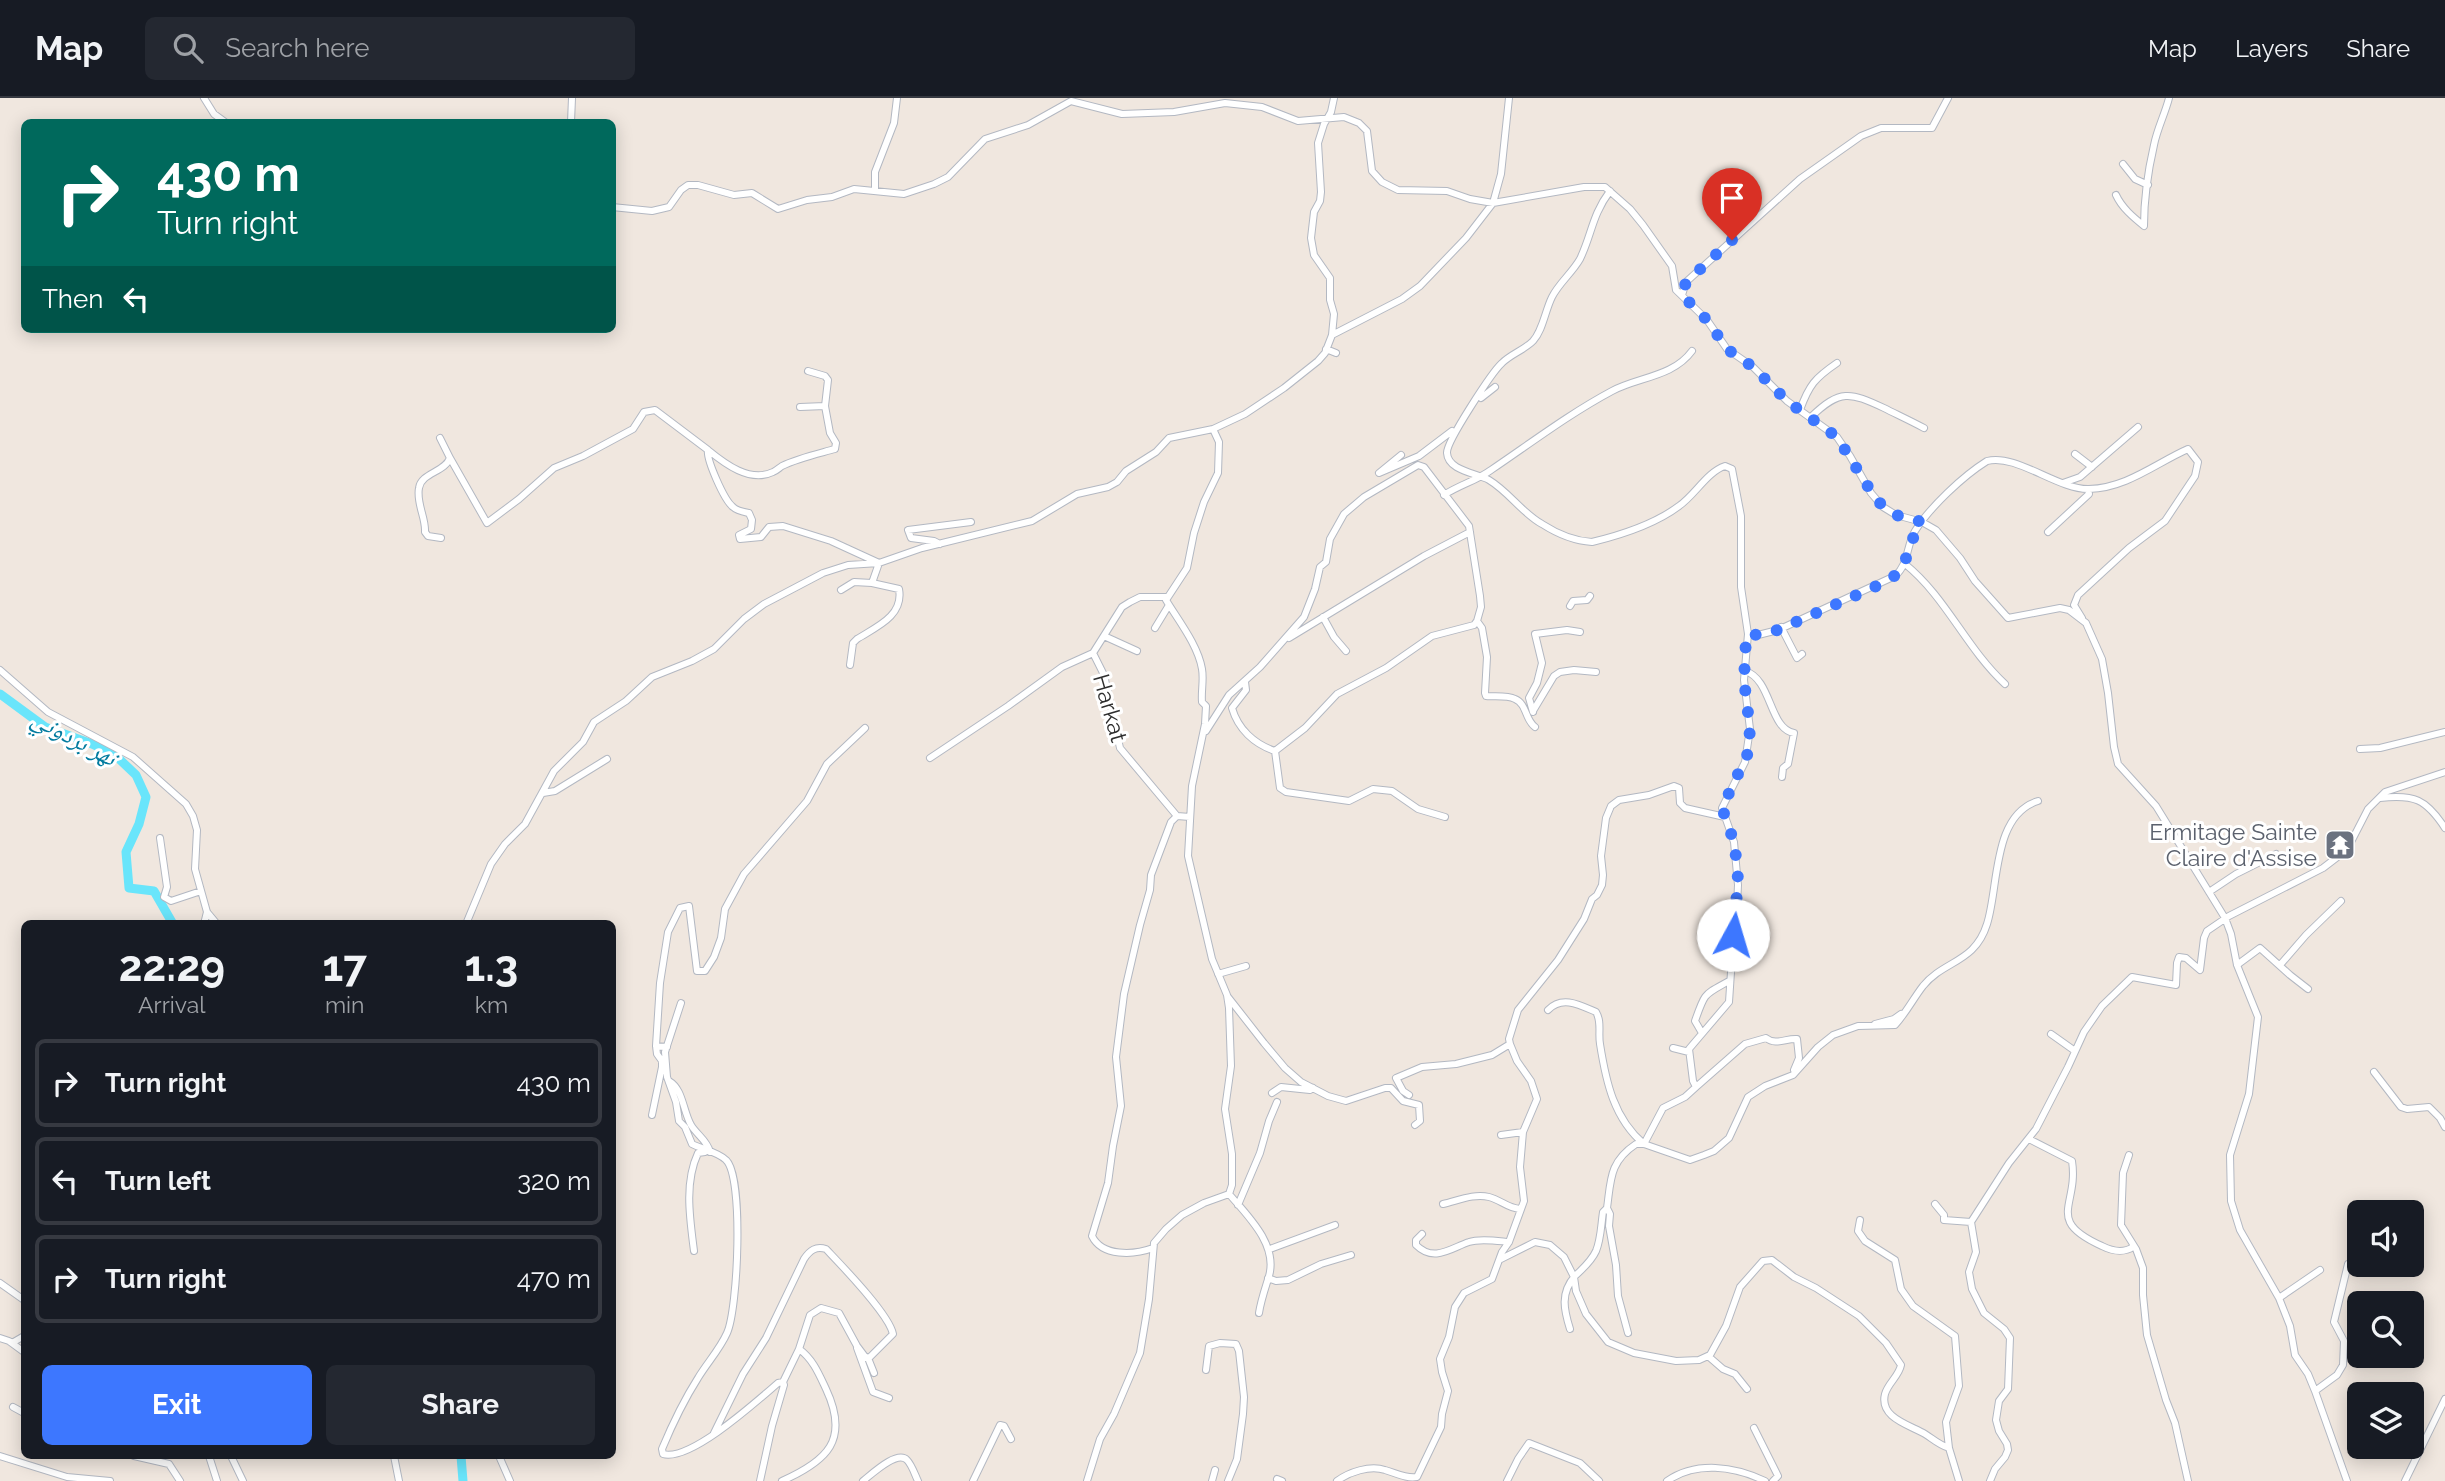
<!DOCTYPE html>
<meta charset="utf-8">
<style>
body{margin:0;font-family:Raleway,"Noto Naskh Arabic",sans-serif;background:#242831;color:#f1f3f6;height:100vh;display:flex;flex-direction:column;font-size:26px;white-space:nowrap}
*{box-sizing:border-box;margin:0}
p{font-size:23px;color:#9ea1a6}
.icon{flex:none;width:38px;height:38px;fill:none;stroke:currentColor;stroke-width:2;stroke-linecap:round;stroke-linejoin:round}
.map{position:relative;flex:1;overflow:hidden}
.drawer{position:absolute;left:21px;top:822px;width:595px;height:539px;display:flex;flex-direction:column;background:#171b24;border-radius:10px;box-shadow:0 4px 18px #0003}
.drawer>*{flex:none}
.banner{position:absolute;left:21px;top:21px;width:595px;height:214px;border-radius:10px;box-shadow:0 4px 18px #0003;background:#00695c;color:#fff;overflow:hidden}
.controls{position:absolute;left:2347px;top:1102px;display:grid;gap:14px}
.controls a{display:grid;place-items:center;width:77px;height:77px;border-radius:10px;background:#171b24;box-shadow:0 4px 18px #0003;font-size:35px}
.pin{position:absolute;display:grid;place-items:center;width:60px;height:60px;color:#fff;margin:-72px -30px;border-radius:50% 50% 50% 0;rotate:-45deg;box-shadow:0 0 7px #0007}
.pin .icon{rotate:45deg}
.me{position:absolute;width:77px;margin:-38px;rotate:6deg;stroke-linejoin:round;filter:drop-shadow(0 0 5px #0008)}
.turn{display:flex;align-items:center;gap:24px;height:147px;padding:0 21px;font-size:32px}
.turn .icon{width:91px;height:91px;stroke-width:2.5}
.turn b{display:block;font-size:49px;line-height:60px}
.then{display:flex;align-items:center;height:66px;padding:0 21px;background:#0003;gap:14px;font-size:26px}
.eta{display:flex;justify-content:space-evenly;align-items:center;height:119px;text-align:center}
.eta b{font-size:42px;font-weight:700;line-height:49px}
.primary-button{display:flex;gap:14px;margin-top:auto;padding:14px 21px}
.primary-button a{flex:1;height:80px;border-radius:10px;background:#3d77ff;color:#fff;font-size:28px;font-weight:700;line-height:80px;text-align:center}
.primary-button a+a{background:#242831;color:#f1f3f6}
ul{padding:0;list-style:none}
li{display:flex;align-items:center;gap:21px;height:88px;margin:0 14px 10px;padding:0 7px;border:4px solid #363941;border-radius:10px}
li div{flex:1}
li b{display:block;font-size:26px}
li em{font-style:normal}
header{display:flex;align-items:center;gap:42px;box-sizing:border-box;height:98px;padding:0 35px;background:#171b24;border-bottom:2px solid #363941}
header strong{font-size:33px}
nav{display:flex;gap:38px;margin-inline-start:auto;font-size:24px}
.search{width:490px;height:63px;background:#242831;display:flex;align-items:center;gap:18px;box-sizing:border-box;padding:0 24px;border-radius:10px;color:#9ea1a6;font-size:26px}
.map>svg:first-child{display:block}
</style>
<header>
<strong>Map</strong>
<div class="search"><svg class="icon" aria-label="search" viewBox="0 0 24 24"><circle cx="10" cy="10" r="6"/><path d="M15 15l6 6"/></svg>Search here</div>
<nav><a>Map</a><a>Layers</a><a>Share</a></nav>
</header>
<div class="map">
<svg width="2445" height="1383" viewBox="0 0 2445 1383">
<rect width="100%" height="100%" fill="#f0e7df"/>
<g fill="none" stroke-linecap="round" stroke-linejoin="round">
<!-- river -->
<path stroke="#69e5fb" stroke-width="9" d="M0 596 45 629 92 646 115 657 136 677 146 699 139 726 126 754 129 790 154 793 173 826
M461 1358 463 1383"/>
<!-- minor casing -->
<g stroke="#b3b8c2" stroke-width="8">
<path id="minor" d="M204 0 214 16 225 24
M571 24 572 0
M2123 66 2135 81 2148 87
M875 91V74L894 25 897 0
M2116 97C2122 110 2133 119 2144 128 2144 102 2148 73 2154 47 2157 31 2165 16 2169 0
M612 109 652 113 669 109 681 92 688 87H698L734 97 752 95 778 111 807 102 832 99 854 91 904 96 934 86 948 79 985 41 1028 27 1071 3 1122 16 1174 14 1225 5 1262 9 1298 23 1344 19 1359 25 1367 33 1372 73 1382 84 1398 92 1447 93 1470 101 1493 105 1584 89H1605L1630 111 1643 127 1672 168 1676 192 1707 222 1727 251 1753 269 1787 303 1837 339 1850 358 1871 395 1883 409 1896 417 1922 424 1936 432 1960 460 1975 483 2008 520 2060 510 2069 512 2086 525 2102 561 2108 595 2114 649 2118 666 2156 708 2225 820 2231 836 2237 867 2258 919 2249 996 2230 1057 2231 1103 2240 1132 2279 1200 2290 1228 2295 1257 2308 1276 2315 1293 2347 1383
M1682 197 1686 184 1800 81 1861 38 1881 30H1932L1948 0
M1332 237 1402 201 1420 188 1466 140 1493 105 1501 76 1509 0
M1326 251 1336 255
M808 273 825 278 828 282 825 308
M1481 300 1495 289
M1800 312C1809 287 1815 280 1837 265
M1811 319C1840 291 1850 294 1884 310 1898 317 1911 323 1924 330
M440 340 450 360
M708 352C725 366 750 385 773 374 776 373 779 370 782 368 798 360 817 356 835 351L836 345 830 335 825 308 800 309
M2075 356 2092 369
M1401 357 1379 375 1419 358 1452 333
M2063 385 2080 379 2138 329
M1444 397C1459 387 1476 383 1491 372 1531 345 1569 316 1612 293 1638 279 1673 279 1692 253
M2048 434 2089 396 2088 391
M441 440 428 438 425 434C426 420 416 405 419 390 421 375 445 374 450 360L487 425 519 401 554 370 583 358 633 331 644 314 655 312 708 352C706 361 724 402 733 409 737 413 744 414 749 415L752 422 751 431 739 437 740 441 761 439 769 429 783 428 831 443 879 465 872 485 899 491C904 518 876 529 857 541L853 545 850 567
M940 446 934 443 911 440 908 432 971 424
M1905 466C1946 499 1966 550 2005 586
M841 492 854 484 872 485
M1168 499 1187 470 1194 435 1204 404 1218 375 1219 344 1213 331
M1570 508 1573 503 1587 502 1590 498
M1323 519 1334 539 1346 553
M1781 529 1797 560 1802 556
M1155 530 1169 507
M1748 536 1758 537 1778 532 1895 478C1909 466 1906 448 1915 433 1930 409 1963 378 1987 363 2016 355 2058 392 2089 391 2127 390 2156 365 2188 351L2198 364 2195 378 2165 423 2129 450 2078 497 2074 507 2082 520
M1104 538 1137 553
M1289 540 1424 458 1470 434
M1093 555 1104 577 1120 650 1177 718 1190 719
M0 572 48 614 133 659 186 706 193 718 197 732 195 771 207 814 217 826
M1745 573C1772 581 1769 631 1794 635L1788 666 1783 670 1782 679
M1245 584 1246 592 1232 610C1238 631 1254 646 1275 653L1305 630 1337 596 1386 570 1432 538 1474 527 1477 523
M1533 613 1554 578 1560 574 1574 572 1596 574
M1533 614 1529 600 1537 585 1542 565 1535 536 1567 532 1580 534
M1206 633 1229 597 1260 569 1304 519 1315 491 1320 469 1326 464 1330 441 1344 416 1364 399 1418 367 1424 369 1469 428 1480 498 1481 509 1477 523 1482 530 1487 559 1485 595 1486 598C1495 599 1507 597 1515 601 1527 606 1525 622 1535 629
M2360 651 2380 650 2445 634
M1275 653 1280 690 1286 694 1349 703 1373 691 1392 693 1418 711 1445 719
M930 660 1008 608 1062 569 1093 555 1122 509 1130 504 1140 499H1168L1166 502C1178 522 1198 547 1202 571 1204 582 1201 593 1202 604L1206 608 1205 626 1192 688 1188 758 1212 861 1227 897 1229 910 1231 968 1225 1011 1232 1056V1087L1229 1096
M543 695 555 693 607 661
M2380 700C2414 696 2426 701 2445 730
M160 740 167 789 164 799 171 803 201 793
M2209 794 2236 776 2276 756
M204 826 207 814
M466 826 491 766 505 746 525 726 554 673 583 644 594 624 626 603 652 579 692 563 714 551 744 521 764 506 823 475 848 467 879 465 922 450 1032 423 1077 396 1108 389 1117 384 1126 373 1156 354 1169 340 1213 331 1245 316 1284 290 1318 263 1325 255 1332 237 1334 216 1330 202V180L1314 157 1311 140 1314 114 1320 103 1321 94 1318 45 1324 26 1331 14 1334 0
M2237 867 2260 850 2290 877 2308 891
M2280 867 2306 837 2341 803
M1218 876 1246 868
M1228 899 1264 945 1285 970 1301 984 1328 998 1346 1003 1385 990H1391L1403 1003 1419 1007 1420 1023 1415 1027
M681 905 665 954 667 979 676 1004 679 1023 685 1029 692 1046C702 1051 718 1054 726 1062 744 1079 738 1211 727 1235 720 1251 707 1265 698 1280 684 1302 672 1327 662 1351L663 1356C690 1364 757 1303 778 1285L783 1284 784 1287 772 1328 760 1383
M1548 912C1562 897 1580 907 1596 914 1602 924 1598 935 1600 946 1606 984 1614 1021 1644 1046L1663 1010 1685 999 1696 989 1693 983 1689 951 1729 904 1731 874 1730 843 1736 828 1738 787 1734 744 1722 710 1745 664 1750 631 1744 582 1748 536 1741 489V418L1732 371 1725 368C1707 374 1695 397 1679 408 1655 426 1621 437 1592 444 1575 443 1556 435 1542 426 1522 415 1509 394 1489 382 1477 375 1448 373 1447 355 1446 344 1492 274 1502 265 1511 256 1524 252 1533 243 1543 232 1545 213 1552 199 1559 185 1572 175 1580 161 1592 136 1592 117 1610 93
M1875 926 1894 921 1901 916
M1702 935 1695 923C1705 894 1704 897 1729 883
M2051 936 2075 953
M667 949 656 948 660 885 668 834 680 810 689 808 697 873H705L714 859 721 840 725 811 744 776 807 703 827 666 865 630
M1673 950 1689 954
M2374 974 2401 1009 2407 1011 2429 1009 2440 1020 2445 1029
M669 983C683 991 683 1013 691 1027 697 1037 707 1042 710 1054
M1696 989 1745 946 1766 940C1776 948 1786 940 1797 941L1799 960 1794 972
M1272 995 1281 989 1310 992 1313 990
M1409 997 1403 993 1396 980 1422 969 1456 966 1492 957 1510 946
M652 1017 662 969V963L657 956 656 948
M1501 1037 1523 1034
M2029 1041 2072 1063C2079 1108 2044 1122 2102 1148 2112 1153 2124 1155 2133 1149
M2129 1057 2123 1075 2121 1127 2136 1151 2143 1170V1197L2147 1237 2166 1302 2175 1325 2188 1383
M1229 1096C1248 1118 1278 1147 1269 1178 1265 1191 1261 1202 1259 1215
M1443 1106C1457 1103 1474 1095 1489 1099 1501 1102 1507 1110 1520 1111
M1935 1106 1944 1117V1122L1971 1124
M1238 1107 1260 1055 1269 1023 1277 1004
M1607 1110 1610 1116 1609 1128 1616 1167 1618 1198 1628 1235
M1860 1122 1858 1133 1865 1143 1895 1162 1901 1191 1913 1208 1955 1238 1959 1288 1946 1324 1949 1350
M1422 1136 1416 1142V1147C1434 1165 1451 1150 1469 1144 1480 1140 1498 1143 1509 1144
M1153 1150C1134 1157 1102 1159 1092 1138L1108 1085 1113 1048 1121 1008 1116 959 1124 896 1140 827 1150 792 1151 777 1171 724 1177 718
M1270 1151 1335 1127
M694 1153C690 1121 684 1085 698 1055L705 1054
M1501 1161 1535 1144 1550 1147 1564 1159 1574 1179 1576 1193 1586 1216 1608 1244 1634 1255 1676 1263 1699 1262 1710 1257 1726 1228 1740 1189 1763 1163 1772 1162 1794 1179 1816 1190 1859 1218 1886 1245 1901 1267C1899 1278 1888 1285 1885 1296 1879 1320 1910 1327 1925 1336 1933 1341 1939 1347 1949 1350L1959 1383
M1268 1180 1276 1183 1288 1182 1321 1166 1351 1157
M0 1185 24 1202
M2279 1200 2320 1172
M1570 1231C1564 1212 1560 1195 1575 1178 1583 1170 1591 1164 1596 1153 1601 1141 1601 1127 1603 1114L1607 1110C1611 1082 1609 1064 1636 1046H1644L1690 1062 1704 1057 1714 1053 1729 1040 1748 999 1765 988 1793 977 1818 949 1833 937 1858 928 1895 927C1906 915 1913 901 1923 888 1944 862 1975 865 1987 826 1999 789 1992 717 2038 703
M0 1240 9 1243 24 1254
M12 1245 24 1238
M857 1250 873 1294 889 1300
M1708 1258 1723 1271 1735 1276 1747 1291
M868 1260 874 1275
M1206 1272 1209 1248 1220 1245 1236 1246 1239 1253 1244 1299 1243 1316 1237 1361 1228 1383
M783 1284 799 1251
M2315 1293 2337 1277 2343 1267 2344 1243 2334 1224 2348 1166
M13 1309 24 1315
M1754 1330 1778 1378 1773 1383
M714 1335 743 1276 766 1240 804 1161C810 1152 816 1148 826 1151 842 1168 889 1216 893 1236L870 1259 866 1260 857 1248 839 1215 821 1210 810 1217 799 1251C813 1261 819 1276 826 1291 850 1342 827 1363 782 1383
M0 1358 67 1379 110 1383
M134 1358 169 1366 180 1383
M209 1358 217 1383
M231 1358 243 1383
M394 1358 399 1383
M499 1358 510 1383
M1277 1381 1282 1383
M863 1383C872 1376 897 1352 907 1362 912 1367 915 1377 918 1383
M973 1383 1000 1327 1004 1328 1011 1341
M1087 1383 1100 1341 1114 1316 1140 1255 1149 1201 1154 1145 1166 1131 1182 1117 1204 1105 1229 1096
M1212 1383 1215 1372
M1337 1383C1349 1374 1370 1367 1385 1372 1396 1375 1406 1381 1417 1379L1441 1329 1442 1316 1448 1293 1442 1274 1440 1261 1449 1239 1455 1209 1464 1195 1492 1181 1502 1154 1509 1144 1524 1103 1520 1069 1523 1034 1537 1001 1531 983 1517 963 1510 946 1509 941 1518 912 1558 862 1584 821 1592 801 1597 797 1602 787 1603 777 1601 758 1606 720 1611 708 1619 702 1649 697 1674 688 1679 690 1680 705 1685 710 1725 719
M1507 1383 1518 1361 1529 1345 1580 1365 1599 1383
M1667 1383C1696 1363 1734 1368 1765 1383
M1990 1383 1995 1371 2005 1359 2008 1352 2007 1346 1999 1333 1996 1322 1999 1303 2008 1291 2010 1240 2004 1231 1984 1215 1972 1191 1969 1174 1976 1154 1971 1124 2009 1065 2036 1031 2068 969 2084 934 2102 908 2132 879 2176 887 2177 865 2179 859 2186 860 2200 872 2204 840 2207 833 2229 818 2323 770 2340 757 2350 746 2368 711 2385 694 2445 674
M2405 1383 2445 1301"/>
</g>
<!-- minor -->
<use href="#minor" stroke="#fff" stroke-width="6"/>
</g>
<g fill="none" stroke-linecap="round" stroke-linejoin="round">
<!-- route -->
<path stroke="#3d77ff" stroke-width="12" stroke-dasharray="0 21.6" d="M1732 142 1686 184 1682 197 1707 222 1727 251 1753 269 1787 303 1837 339 1877 403 1896 417 1922 424C1905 447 1912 466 1888 483L1778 532 1758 537 1748 536 1746 540 1744 582 1750 631 1748 655 1722 710 1734 744 1738 774 1735 828 1733 837"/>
</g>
<!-- icons -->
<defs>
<g id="temple-square" transform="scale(1.575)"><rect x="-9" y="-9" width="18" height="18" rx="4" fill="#6b7280" stroke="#fff"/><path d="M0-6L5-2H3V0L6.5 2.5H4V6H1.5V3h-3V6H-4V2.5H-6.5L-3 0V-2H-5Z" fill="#fff"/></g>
</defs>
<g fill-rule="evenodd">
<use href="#temple-square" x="2340" y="747"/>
</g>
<g text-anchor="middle" stroke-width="6" stroke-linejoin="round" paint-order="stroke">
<!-- street labels -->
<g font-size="23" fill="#2e2e2e" stroke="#fff">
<text transform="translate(1110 610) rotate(74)" y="8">Harkat</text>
</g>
<!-- worship labels -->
<g font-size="23" fill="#5b616d" stroke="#fff" text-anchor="end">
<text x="2317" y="742">Ermitage Sainte<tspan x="2317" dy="26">Claire d'Assise</tspan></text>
</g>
<!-- water labels -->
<g font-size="24" font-style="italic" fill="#027b9f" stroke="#fff">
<text transform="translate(74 640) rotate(28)" y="8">نهر بردوني</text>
</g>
</g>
</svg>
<div class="controls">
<a><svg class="icon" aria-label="sound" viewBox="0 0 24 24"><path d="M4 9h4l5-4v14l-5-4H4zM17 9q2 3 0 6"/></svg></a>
<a><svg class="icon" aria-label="search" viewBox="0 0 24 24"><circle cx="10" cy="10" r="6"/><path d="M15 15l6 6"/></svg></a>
<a><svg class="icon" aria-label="layers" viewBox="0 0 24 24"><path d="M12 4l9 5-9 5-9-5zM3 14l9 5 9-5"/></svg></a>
</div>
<div class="pin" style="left:1732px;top:142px;background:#d93025"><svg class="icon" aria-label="arrive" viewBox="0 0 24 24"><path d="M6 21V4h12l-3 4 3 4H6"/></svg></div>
<svg class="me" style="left:1733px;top:837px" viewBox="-20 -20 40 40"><circle r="19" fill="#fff"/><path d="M0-13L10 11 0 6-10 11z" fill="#3d77ff"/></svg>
<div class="banner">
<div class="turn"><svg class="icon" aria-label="right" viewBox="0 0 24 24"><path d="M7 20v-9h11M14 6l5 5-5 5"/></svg><div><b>430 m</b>Turn right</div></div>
<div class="then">Then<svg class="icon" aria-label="left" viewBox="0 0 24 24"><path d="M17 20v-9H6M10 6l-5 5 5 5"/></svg></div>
</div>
<section class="drawer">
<div class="eta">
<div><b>22:29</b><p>Arrival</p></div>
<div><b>17</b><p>min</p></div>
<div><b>1.3</b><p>km</p></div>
</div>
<ul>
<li><svg class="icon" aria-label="right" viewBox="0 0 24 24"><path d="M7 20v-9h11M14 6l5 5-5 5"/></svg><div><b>Turn right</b></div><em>430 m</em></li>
<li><svg class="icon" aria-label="left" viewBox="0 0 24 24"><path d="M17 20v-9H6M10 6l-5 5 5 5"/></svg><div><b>Turn left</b></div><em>320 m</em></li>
<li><svg class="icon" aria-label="right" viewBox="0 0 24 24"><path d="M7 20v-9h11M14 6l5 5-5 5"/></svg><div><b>Turn right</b></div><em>470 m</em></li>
</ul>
<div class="primary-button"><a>Exit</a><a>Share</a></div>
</section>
</div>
